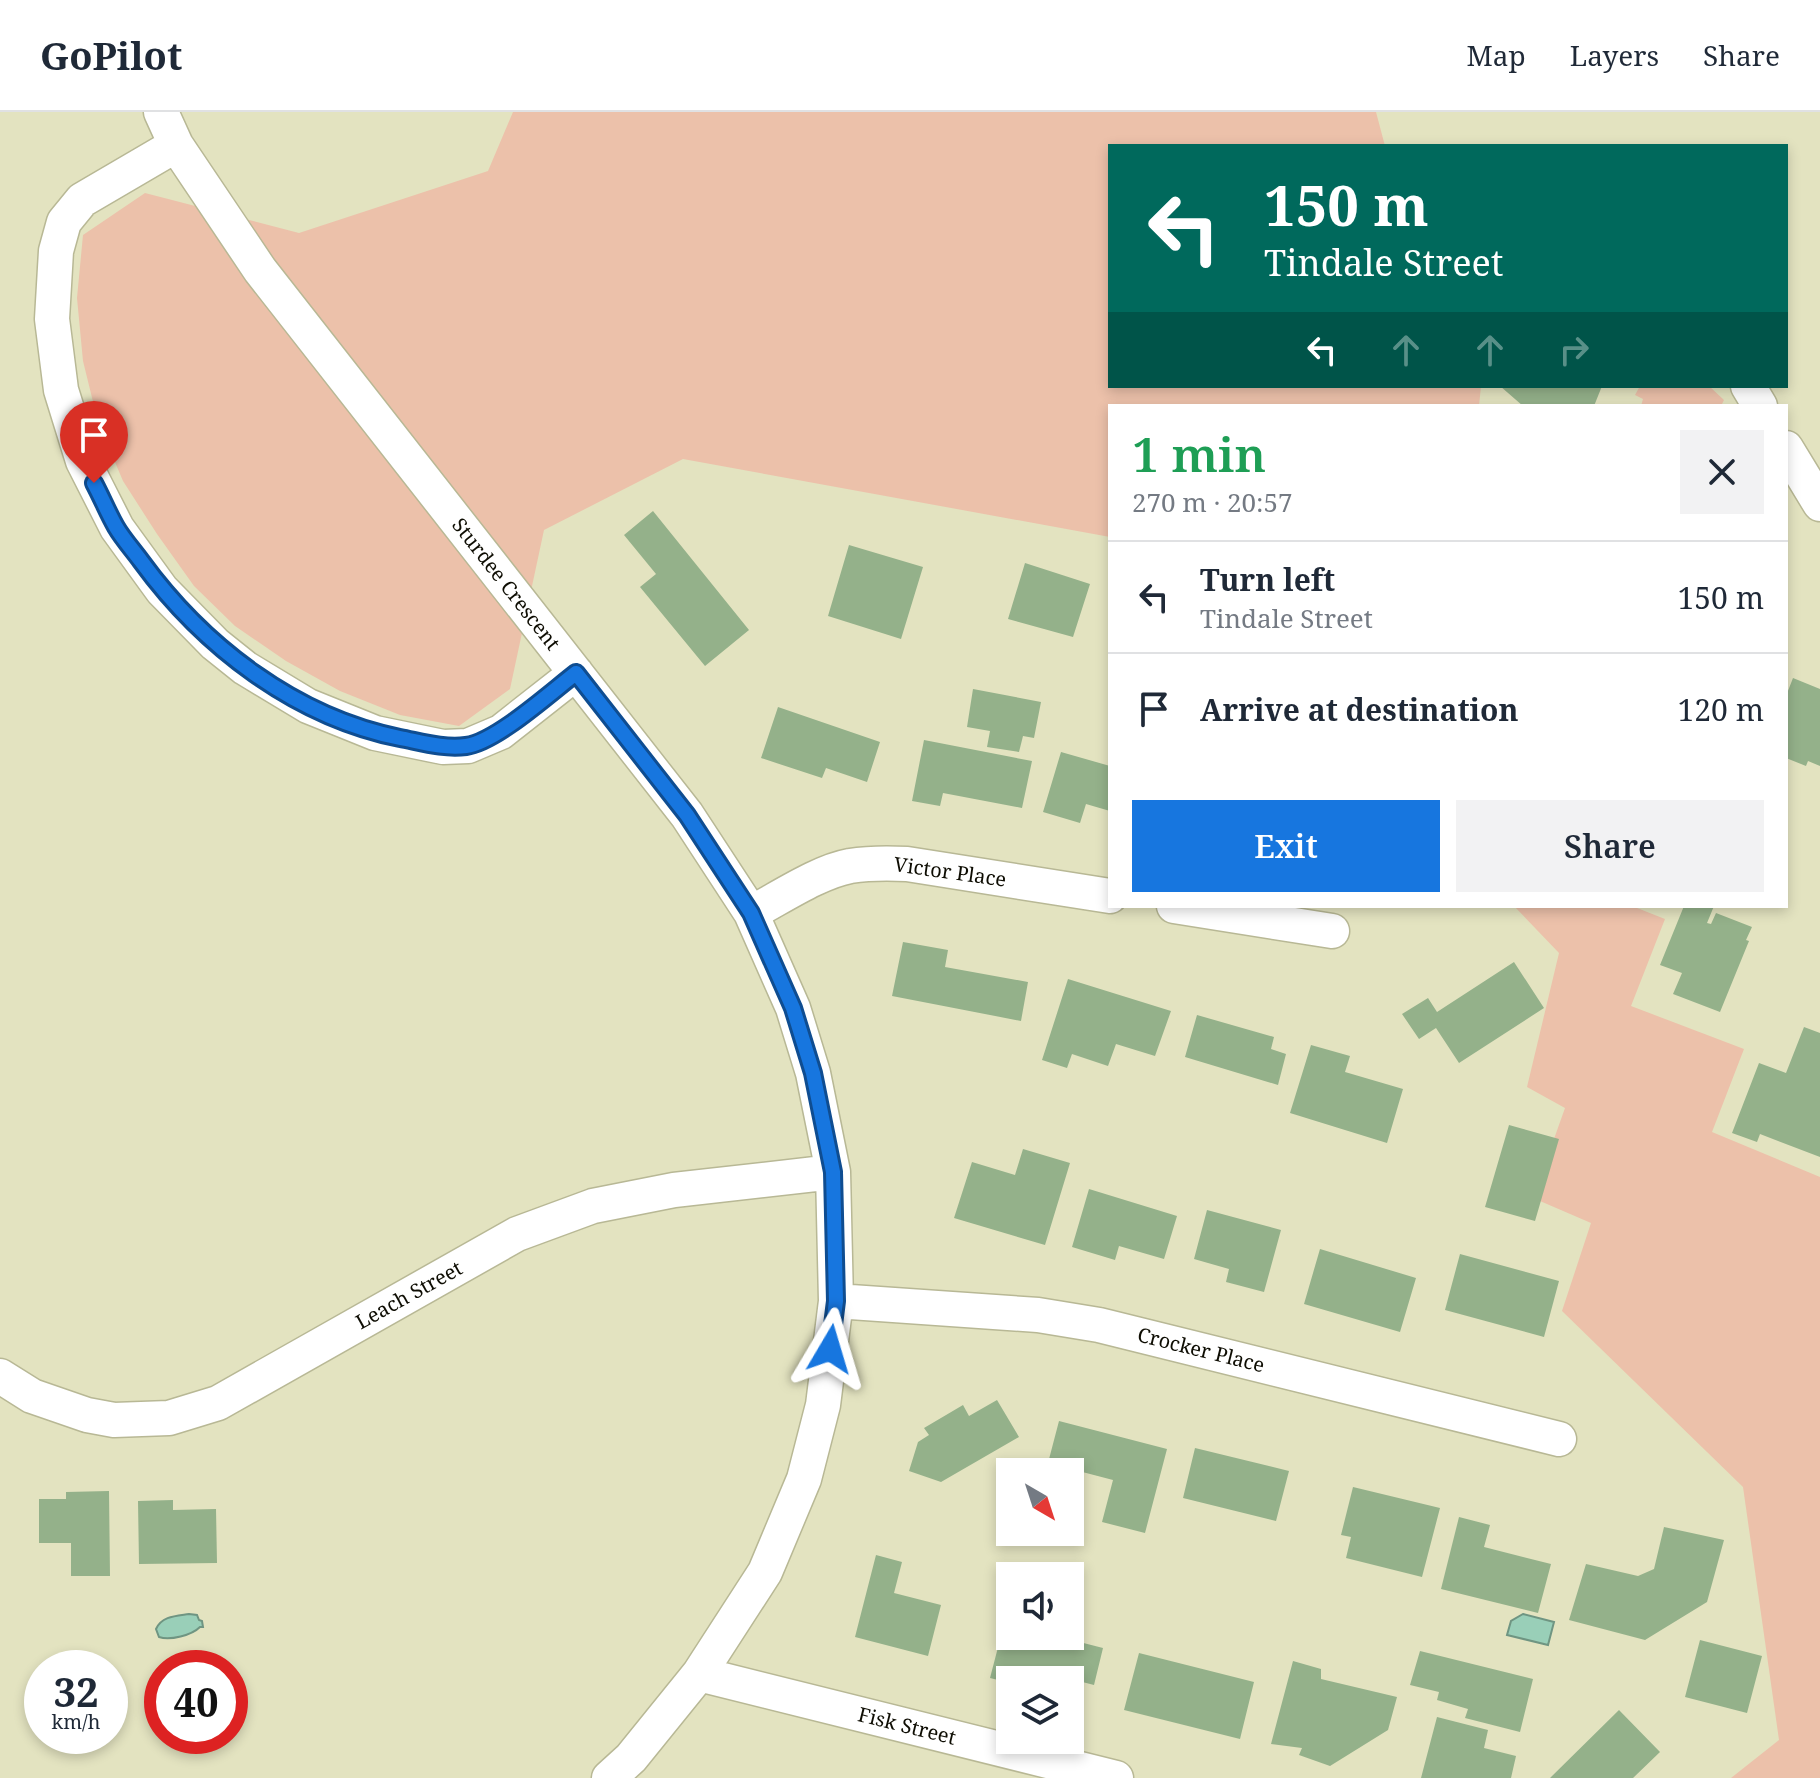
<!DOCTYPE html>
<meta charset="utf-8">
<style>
body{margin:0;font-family:"Noto Serif",serif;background:#f2f2f3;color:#1f2937;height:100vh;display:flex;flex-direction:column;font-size:30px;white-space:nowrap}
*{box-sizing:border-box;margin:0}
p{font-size:26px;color:#747a83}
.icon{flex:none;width:44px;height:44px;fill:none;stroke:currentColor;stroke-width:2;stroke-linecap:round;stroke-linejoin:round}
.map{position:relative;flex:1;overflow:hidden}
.sheet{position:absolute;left:1108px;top:292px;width:680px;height:504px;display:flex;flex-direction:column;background:#fff;border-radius:0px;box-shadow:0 4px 12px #0003}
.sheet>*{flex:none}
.top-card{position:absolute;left:1108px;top:32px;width:680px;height:244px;border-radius:0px;box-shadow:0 4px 12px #0003;background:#00695c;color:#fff;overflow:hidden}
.needle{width:52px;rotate:141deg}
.fabs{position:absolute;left:996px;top:1346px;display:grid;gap:16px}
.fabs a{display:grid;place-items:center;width:88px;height:88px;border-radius:0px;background:#fff;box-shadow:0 4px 12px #0003;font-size:40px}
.speed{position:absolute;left:24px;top:1538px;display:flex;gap:16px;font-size:40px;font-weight:700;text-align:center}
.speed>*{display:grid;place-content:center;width:104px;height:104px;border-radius:50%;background:#fff;box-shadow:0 4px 12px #0003;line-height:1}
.speed small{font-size:20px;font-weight:400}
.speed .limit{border:12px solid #d22;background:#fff;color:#111}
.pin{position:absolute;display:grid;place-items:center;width:68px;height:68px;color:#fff;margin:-82px -34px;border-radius:50% 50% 50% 0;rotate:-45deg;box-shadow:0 0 8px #0007}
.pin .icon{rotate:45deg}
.me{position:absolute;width:88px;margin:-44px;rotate:7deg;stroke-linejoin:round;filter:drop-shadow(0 0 6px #0008)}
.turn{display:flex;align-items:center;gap:28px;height:168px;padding:0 24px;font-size:36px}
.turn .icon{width:104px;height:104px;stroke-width:2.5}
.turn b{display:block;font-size:56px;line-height:68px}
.lanes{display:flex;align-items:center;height:76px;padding:0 24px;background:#0003;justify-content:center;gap:40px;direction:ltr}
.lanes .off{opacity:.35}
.round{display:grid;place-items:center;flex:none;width:84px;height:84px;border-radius:0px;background:#f2f2f3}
.head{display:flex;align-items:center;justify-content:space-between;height:136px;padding:0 24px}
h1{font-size:48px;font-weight:600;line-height:60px;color:#1e9e55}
.primary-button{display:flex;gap:16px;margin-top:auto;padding:16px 24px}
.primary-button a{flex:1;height:92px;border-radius:0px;background:#1776df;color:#fff;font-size:32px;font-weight:600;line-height:92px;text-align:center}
.primary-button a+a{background:#f2f2f3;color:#1f2937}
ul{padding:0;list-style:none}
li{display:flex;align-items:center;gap:24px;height:112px;padding:0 24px;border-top:2px solid #e0e1e3}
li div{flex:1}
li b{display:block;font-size:30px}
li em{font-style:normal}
header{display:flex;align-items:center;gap:48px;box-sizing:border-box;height:112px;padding:0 40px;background:#fff;border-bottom:2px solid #e0e1e3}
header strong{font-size:38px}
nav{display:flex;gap:44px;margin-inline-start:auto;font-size:28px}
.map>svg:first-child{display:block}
</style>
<header>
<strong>GoPilot</strong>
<nav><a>Map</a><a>Layers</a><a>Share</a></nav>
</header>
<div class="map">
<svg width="1820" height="1666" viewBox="0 0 1820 1666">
<rect width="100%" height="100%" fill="#e3e3c0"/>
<!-- green -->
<path fill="#ecc1aa" d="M513 0H1376L1385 34H1110V274H1481L1479 294H1110V425L683 347 544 418 510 577 459 614 400 603 340 579 286 549 235 514 194 474 157 422 123 369 98 310 83 249 77 186 83 123 145 81 299 121 488 59Z
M1640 274H1709L1724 288 1721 294H1641L1643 287 1635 283Z
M1514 794H1632L1665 807 1631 894 1744 937 1712 1020 1820 1065V1666H1731L1779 1628 1743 1375 1562 1199 1591 1111 1533 1086 1565 996 1527 975 1559 841Z"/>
<!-- water -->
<path fill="#99cfb8" stroke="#6f9582" stroke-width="2" d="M189 1502 197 1503 199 1508 202 1509 203 1515H200C192 1523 170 1529 159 1525L156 1517C162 1504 176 1504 189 1502Z
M1523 1502 1554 1510 1548 1533 1507 1523 1511 1509Z"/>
<!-- building -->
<path fill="#94b18a" d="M1500 274H1602L1594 294H1523Z
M653 399 749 518 705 554 640 475 656 462 624 423Z
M849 433 923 455 901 527 828 504Z
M1025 451 1090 472 1073 525 1008 507Z
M1793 566 1820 577V654L1808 649 1806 654 1786 646V584Z
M973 577 1041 590 1034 626 1023 624 1019 640 987 635 990 619 967 615Z
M778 595 880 630 867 670 826 656 822 666 761 646Z
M924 628 1032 649 1022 696 943 681 940 694 912 689Z
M1061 640 1110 654V699L1086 692 1080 711 1043 700Z
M1684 794H1714L1707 811 1711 812 1716 801 1752 815 1746 828 1749 829 1720 900 1673 882 1682 861 1660 853Z
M903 830 948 838 945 855 1028 870 1021 909 892 884Z
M1514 850 1544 896 1459 951 1436 916 1419 927 1402 902 1428 886 1437 900Z
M1068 867 1171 899 1155 944 1116 932 1108 954 1072 942 1067 956 1042 948Z
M1197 903 1274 925 1271 937 1286 942 1278 973 1185 945Z
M1804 915 1820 921V1045L1760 1022 1757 1030 1732 1021 1759 951 1786 961Z
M1311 933 1350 944 1345 960 1403 977 1387 1031 1290 1001Z
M1509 1013 1559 1027 1535 1109 1485 1095Z
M1023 1037 1070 1051 1045 1133 954 1106 972 1050 1015 1063Z
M1089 1077 1177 1104 1164 1147 1119 1134 1115 1148 1072 1135Z
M1207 1098 1281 1118 1264 1180 1226 1170 1229 1157 1194 1147Z
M1320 1137 1416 1166 1400 1220 1304 1192Z
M1460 1142 1559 1169 1544 1225 1445 1198Z
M997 1288 1019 1325 941 1370 909 1359 918 1330 929 1323 924 1316 963 1293 969 1304Z
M1059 1309 1167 1337 1145 1421 1102 1410 1113 1368 1048 1351Z
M1195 1336 1289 1359 1276 1409 1183 1386Z
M1353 1375 1440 1396 1422 1465 1346 1446 1351 1425 1341 1423Z
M109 1379 110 1464H71V1431H39V1387H66V1380Z
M173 1388V1398L216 1397 217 1451 139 1452 138 1389Z
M1459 1405 1490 1413 1484 1435 1551 1452 1538 1501 1441 1477Z
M1664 1415 1724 1428 1707 1490 1645 1528 1569 1508 1586 1452 1638 1464 1654 1457Z
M876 1443 902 1450 894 1481 941 1493 928 1544 855 1525Z
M1009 1493 1010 1524H1056L1103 1536 1094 1573 1040 1559 1038 1568H1010V1571L990 1566Z
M1700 1528 1762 1544 1747 1601 1685 1585Z
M1420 1539 1533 1567 1520 1620 1465 1606 1468 1597 1437 1588 1439 1580 1410 1573Z
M1139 1541 1254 1570 1240 1627 1124 1598Z
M1293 1549 1321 1557V1567L1397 1585 1388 1618 1330 1654 1299 1643 1302 1636 1271 1632Z
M1619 1598 1660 1640 1633 1666H1550Z
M1437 1605 1488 1618 1484 1636 1516 1644 1511 1666H1421Z"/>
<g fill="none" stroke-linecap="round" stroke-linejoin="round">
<!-- minor casing -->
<g stroke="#b8b895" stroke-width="37">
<path id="minor" d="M161 0 176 33 260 158 687 703 751 801 793 896 813 961 833 1060 836 1189 823 1293 804 1367 765 1460 699 1562 631 1646 609 1666
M176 33 82 88 64 110 56 139 52 207 61 278 83 349 117 416 162 478 215 532 245 556 308 594 375 621 443 635 468 634 501 620 576 561
M1748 274 1760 294
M1786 336 1820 392
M1174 794 1332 819
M751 801C780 786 818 760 850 754 869 751 888 751 907 752L1110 784
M836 1189 1038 1203 1099 1213 1559 1327
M0 1264 32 1284 87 1303 114 1308 169 1306 218 1291 517 1122 593 1094 674 1078 833 1060
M699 1562 1116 1666"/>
</g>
<!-- minor -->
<use href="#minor" stroke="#fff" stroke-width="34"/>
</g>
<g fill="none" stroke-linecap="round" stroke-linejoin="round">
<!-- route casing -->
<g stroke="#0f4d91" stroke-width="20">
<path id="route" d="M94 371C102 386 108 401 116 415 123 427 133 438 141 449 203 534 295 605 400 626 421 630 444 637 466 634 496 630 550 581 576 561L687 703 751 801 793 896 813 961 833 1060 836 1189 830 1237"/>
</g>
<!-- route -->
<use href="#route" stroke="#1776df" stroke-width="14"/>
</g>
<g text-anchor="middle" stroke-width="6" stroke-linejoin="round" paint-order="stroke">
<!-- street labels -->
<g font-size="20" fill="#0e0d03" stroke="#fff">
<text transform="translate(506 472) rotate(52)" y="7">Sturdee Crescent</text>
<text transform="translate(950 760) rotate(8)" y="7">Victor Place</text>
<text transform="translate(409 1183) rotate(-29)" y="7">Leach Street</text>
<text transform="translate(1201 1238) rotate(14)" y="7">Crocker Place</text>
<text transform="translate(907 1614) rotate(14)" y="7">Fisk Street</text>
</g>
</g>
</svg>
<div class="fabs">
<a><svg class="needle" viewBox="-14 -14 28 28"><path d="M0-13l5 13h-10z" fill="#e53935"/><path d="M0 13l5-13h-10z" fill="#747a83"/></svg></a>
<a><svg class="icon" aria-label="sound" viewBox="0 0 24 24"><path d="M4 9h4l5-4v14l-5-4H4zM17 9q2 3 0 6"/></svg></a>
<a><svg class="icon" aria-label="layers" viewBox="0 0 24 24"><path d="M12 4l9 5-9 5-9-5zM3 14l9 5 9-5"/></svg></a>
</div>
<div class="speed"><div>32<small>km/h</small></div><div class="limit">40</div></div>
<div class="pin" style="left:94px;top:371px;background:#d93025"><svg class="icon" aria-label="arrive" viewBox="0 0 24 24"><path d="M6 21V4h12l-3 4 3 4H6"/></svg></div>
<svg class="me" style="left:830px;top:1237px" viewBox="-20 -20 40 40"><path d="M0-17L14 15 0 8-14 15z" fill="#1776df" stroke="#fff" stroke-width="4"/></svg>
<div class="top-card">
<div class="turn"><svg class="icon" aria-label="left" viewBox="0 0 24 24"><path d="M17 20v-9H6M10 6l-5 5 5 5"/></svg><div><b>150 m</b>Tindale Street</div></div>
<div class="lanes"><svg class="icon" aria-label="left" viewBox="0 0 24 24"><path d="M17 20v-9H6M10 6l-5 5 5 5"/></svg><svg class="icon off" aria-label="ahead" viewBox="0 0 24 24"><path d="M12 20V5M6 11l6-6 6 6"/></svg><svg class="icon off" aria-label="ahead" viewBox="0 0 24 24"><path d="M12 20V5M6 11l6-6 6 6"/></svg><svg class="icon off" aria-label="right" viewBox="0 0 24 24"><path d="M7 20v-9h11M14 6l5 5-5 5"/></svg></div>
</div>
<section class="sheet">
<div class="head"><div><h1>1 min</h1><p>270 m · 20:57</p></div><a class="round"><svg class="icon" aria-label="close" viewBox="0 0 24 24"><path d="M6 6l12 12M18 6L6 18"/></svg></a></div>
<ul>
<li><svg class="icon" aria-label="left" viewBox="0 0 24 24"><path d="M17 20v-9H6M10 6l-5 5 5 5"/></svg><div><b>Turn left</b><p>Tindale Street</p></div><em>150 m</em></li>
<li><svg class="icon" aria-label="arrive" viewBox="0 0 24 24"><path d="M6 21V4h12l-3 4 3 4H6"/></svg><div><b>Arrive at destination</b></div><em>120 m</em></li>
</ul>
<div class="primary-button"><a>Exit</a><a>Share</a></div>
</section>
</div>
